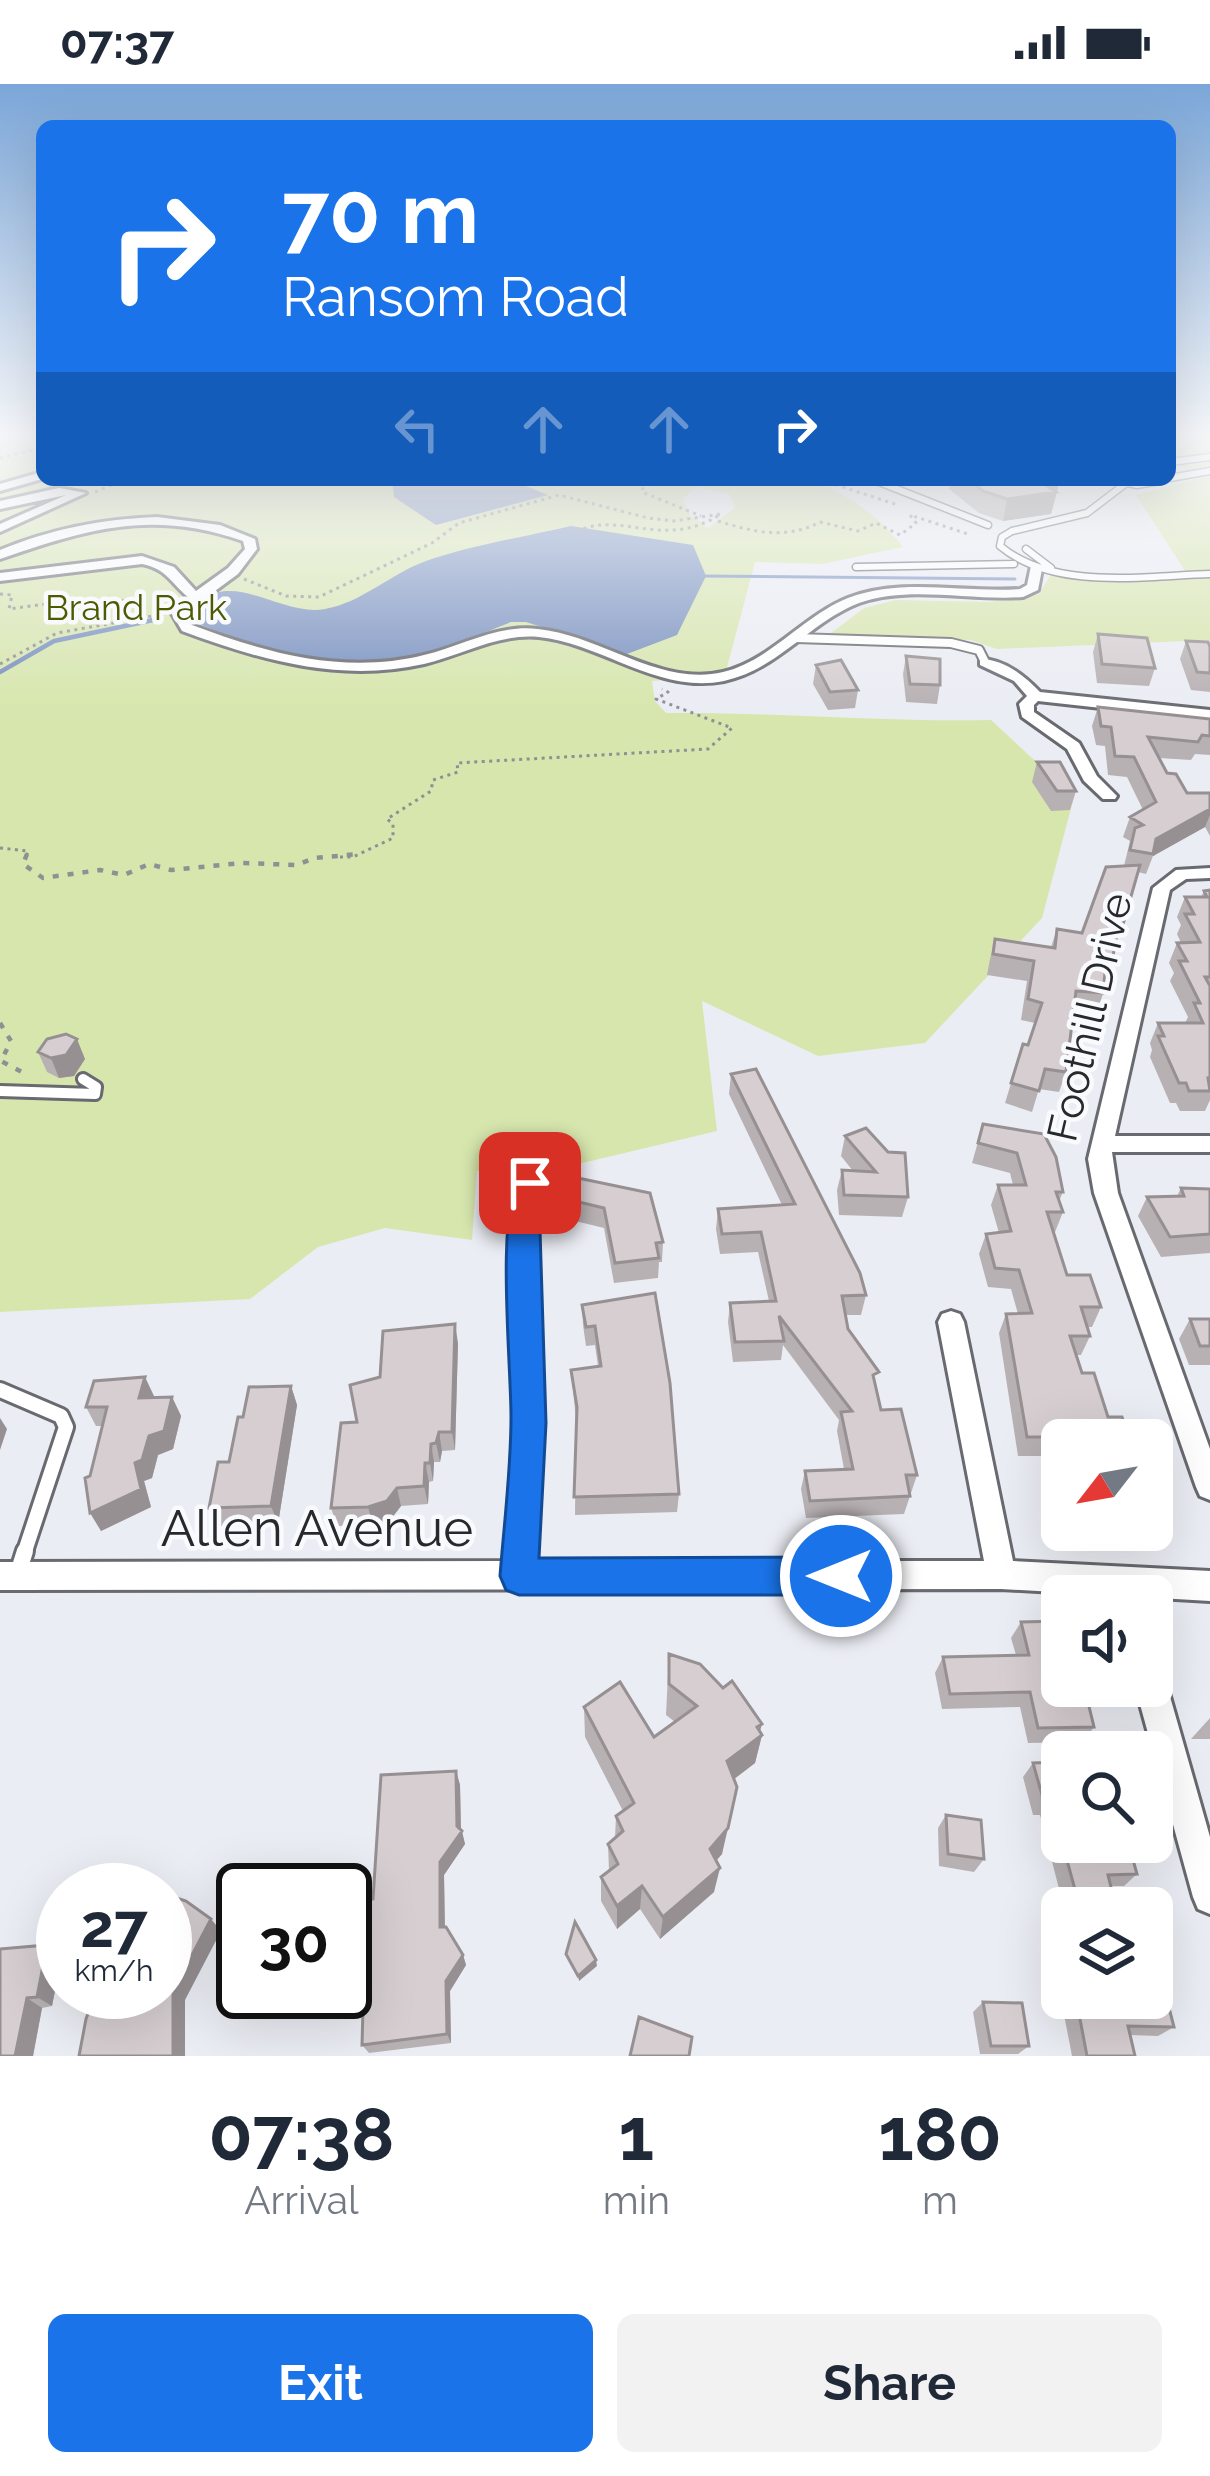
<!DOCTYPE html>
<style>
body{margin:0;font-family:Raleway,sans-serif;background:#f2f2f3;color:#1f2937;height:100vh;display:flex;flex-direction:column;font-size:45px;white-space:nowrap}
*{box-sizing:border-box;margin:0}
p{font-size:39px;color:#747a83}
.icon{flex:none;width:66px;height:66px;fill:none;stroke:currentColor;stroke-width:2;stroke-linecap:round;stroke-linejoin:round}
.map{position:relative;height:1972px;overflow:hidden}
.side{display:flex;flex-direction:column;background:#fff;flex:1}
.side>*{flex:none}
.hud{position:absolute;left:36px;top:36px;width:1140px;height:366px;border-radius:18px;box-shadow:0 12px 48px #0002;background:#1a73e8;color:#fff;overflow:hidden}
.needle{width:78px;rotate:239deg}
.fabs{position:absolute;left:1041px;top:1335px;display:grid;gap:24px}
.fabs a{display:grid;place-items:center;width:132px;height:132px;border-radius:18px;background:#fff;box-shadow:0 12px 48px #0002;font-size:60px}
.speed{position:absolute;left:36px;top:1779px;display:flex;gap:24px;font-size:60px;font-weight:700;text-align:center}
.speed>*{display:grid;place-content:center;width:156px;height:156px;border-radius:50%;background:#fff;box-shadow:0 12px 48px #0002;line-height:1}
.speed small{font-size:30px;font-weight:400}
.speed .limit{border:6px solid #111;border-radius:18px;background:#fff;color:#111}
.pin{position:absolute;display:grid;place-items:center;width:102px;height:102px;color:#fff;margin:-51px;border-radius:24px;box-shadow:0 6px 18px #0006}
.me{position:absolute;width:132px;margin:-66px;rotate:270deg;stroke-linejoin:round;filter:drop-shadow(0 0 9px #0008)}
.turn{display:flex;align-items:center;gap:42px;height:252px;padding:0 48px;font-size:54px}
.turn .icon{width:156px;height:156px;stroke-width:2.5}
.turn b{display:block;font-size:84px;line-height:102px}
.lanes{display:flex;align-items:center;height:114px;padding:0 48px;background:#0003;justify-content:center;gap:60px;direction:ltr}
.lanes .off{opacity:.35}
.eta{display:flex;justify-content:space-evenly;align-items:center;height:204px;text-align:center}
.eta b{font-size:72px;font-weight:700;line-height:84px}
.button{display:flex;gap:24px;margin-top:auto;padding:24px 48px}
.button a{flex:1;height:138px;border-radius:18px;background:#1a73e8;color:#fff;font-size:48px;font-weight:700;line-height:138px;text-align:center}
.button a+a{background:#f2f2f3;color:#1f2937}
.status{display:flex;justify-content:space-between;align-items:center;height:84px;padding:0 60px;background:#fff;direction:ltr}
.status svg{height:33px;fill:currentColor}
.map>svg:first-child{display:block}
</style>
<div class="status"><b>07:37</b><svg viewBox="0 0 49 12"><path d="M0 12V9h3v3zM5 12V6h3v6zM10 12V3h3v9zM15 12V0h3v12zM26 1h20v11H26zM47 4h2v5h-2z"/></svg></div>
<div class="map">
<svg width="1210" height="1972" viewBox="0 0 1210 1972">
<rect width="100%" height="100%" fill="#ebedf4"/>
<!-- green -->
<path fill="#d7e6ad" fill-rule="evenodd" d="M0 351H42V396H810C849 411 877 430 903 463L822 480 755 478 725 591 652 597 655 617 666 629C775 628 882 638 991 636L1074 713 1042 834 925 959 818 972 702 917 717 1047 574 1081 477 1087 472 1156 385 1144 318 1163 250 1215 0 1228ZM697 403 729 410 735 424 708 444 690 431 683 414Z
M1170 351H1210V556L997 565 970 556 830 550 864 524 896 516 990 518 1039 510 1050 492 1189 493 1136 411 1200 394 1170 375Z"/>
<!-- water -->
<path fill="#7890bf" d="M392 396H511L548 411 436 441 394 413Z
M571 442 693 461 706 492 677 551 627 570 526 538H511C482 549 452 564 423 570 342 587 269 570 195 538L189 531C224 476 279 534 325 525 361 519 392 489 426 477 472 461 524 453 571 442Z"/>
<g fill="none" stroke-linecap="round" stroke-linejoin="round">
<!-- stream-far1 -->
<path stroke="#7890bf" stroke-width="3" d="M699 492 1015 495
M151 537 158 535"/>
<!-- stream -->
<path stroke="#7890bf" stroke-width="4.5" d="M0 588 54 557 158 535"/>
<!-- service-far4 casing -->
<g stroke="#686a70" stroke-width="9">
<path id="service-far4" d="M1170 378 1210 373
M1170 394 1210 387
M874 396 988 441
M1114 396 1137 401 1165 396
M1125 400 1087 429 1012 447 1002 453 1000 462C1054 507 1144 492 1210 490
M1026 465 1051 484
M856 483 1014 480"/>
</g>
<!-- service-far3 casing -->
<g stroke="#686a70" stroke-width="12">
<path id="service-far3" d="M796 554 951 559 979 566 985 578"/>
</g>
<!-- service-far2 casing -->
<g stroke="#686a70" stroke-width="16">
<path id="service-far2" d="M0 1007 95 1010 96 1003 83 995"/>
</g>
<!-- service-far1 casing -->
<g stroke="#686a70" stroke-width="20">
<path id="service-far1" d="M0 1306 61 1332 66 1343 24 1470"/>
</g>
<!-- service casing -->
<g stroke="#686a70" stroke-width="22">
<path id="service" d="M18 1489 25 1467"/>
</g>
<!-- minor casing -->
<g stroke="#686a70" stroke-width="6">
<path id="minor" d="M42 388V395L0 407V400Z
M59 404 86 409 0 448V440L66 411 0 425V417Z
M157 433 220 441 255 455 257 465 238 490 185 529 192 541C267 569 344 591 424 571 462 562 498 540 538 545 600 551 660 603 723 588 770 577 803 532 848 514 902 493 963 509 1020 505L1027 501 1031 482 1042 485 1038 506 1023 513C970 517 909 501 859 519 810 538 777 586 724 597 658 610 603 560 539 553 499 549 462 571 424 580 340 599 260 576 182 547L171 528 188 513C171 499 167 485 142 480L0 497V489L142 472 174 483 196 507 228 484 245 465 243 457C152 425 87 445 0 475V466C51 445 102 435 157 433Z
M980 575C1003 575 1024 591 1040 608L1210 626V636L1038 617 1034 621V628L1079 659 1097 692 1117 712 1115 715H1103L1084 697 1067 665 1022 633 1019 620 1027 612 1014 597 980 581Z
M1210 784V794L1186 795 1170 806 1115 1052H1210V1068H1112L1118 1109 1210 1365V1416L1200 1412 1196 1403 1094 1109 1088 1075 1153 804 1176 786Z
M530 1090 538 1093 541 1099 536 1146 541 1339 534 1477H984L938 1238 942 1230 951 1227 960 1230 964 1238 1013 1477 1210 1487V1517L1001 1505 0 1506V1478L505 1477 515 1339 512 1146 519 1099 522 1093Z
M1152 1587 1162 1591 1167 1602 1210 1753V1830L1198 1825 1193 1813 1135 1602H1152Z"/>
</g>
<!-- path-far1 -->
<path stroke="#8e9094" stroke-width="3" stroke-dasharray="3 4.5" stroke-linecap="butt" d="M0 374 42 364
M645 396 642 408 701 432
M821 396 898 421
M919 396 934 397 926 400
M95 408 123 396
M718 437C753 448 786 456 820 438L858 447 876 439 900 451 916 439 910 431 971 451
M244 495 286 512 319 513 432 459 459 439 559 411 648 434 674 437 721 430C662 468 620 424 573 449
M0 510 12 511 9 525 60 518 94 525 119 515 142 524 145 532
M0 580 57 549 164 530
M0 764 28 767 26 773
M340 773H353L393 754V740L387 735 431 707 433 696 458 688 457 679 708 665 732 644 656 615 668 608 662 605"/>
<!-- path -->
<path stroke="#8e9094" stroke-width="4.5" stroke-dasharray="6 9" stroke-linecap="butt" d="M27 770 23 780 43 794 100 786 124 791 149 780 171 786 241 779 297 781 314 774 359 770
M0 939 11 957 1 977 26 990"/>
<!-- service-far4 -->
<use href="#service-far4" stroke="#fff" stroke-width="6"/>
<!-- service-far3 -->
<use href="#service-far3" stroke="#fff" stroke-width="8"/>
<!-- service-far2 -->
<use href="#service-far2" stroke="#fff" stroke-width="10"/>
<!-- service-far1 -->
<use href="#service-far1" stroke="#fff" stroke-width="14"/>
<!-- service -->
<use href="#service" stroke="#fff" stroke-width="16"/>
<!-- minor -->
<use href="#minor" fill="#fff" fill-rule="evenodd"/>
</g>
<!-- wall -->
<path fill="#b8b1b4" d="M951 396H1060L1051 430 1003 437 979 429 949 405Z
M1098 550 1155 584 1149 602 1097 599 1093 568Z
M1186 557 1210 563V608L1191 606 1180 575Z
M906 572 940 601 937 620 906 618 903 590Z
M816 581 858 606 855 624 828 626 813 600Z
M1098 623 1210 635V671L1195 670 1191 676 1159 674 1167 689 1187 709H1210V752L1205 743 1153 772 1146 790 1138 788 1115 864 1110 890 1096 930 1074 928 1066 988 1059 1008 1039 1005 1032 1028 1005 1019 1023 960 1028 961 1035 939 1021 936 1027 897 987 891 990 875 995 855 1051 863 1057 845 1082 849 1124 782 1130 757 1123 753 1130 733 1143 726 1127 693 1108 691 1105 662 1096 661 1092 642Z
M1037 678 1076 707 1070 726 1051 727 1032 698Z
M1210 806V1016L1205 1027H1180L1176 1019H1170L1150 973 1152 966 1150 959 1158 939H1185L1188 933 1170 897 1174 889 1169 879 1177 859H1181L1177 850 1181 841 1177 833 1185 813H1201L1204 807Z
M38 968 85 975 74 992 59 994 47 988Z
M731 990 866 1211 861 1231H846L848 1245 875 1303 881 1326 917 1391 904 1430 806 1434 801 1405 805 1387 844 1385 837 1347 839 1336 783 1261 781 1276 733 1278 728 1238 730 1219 769 1217 758 1168 720 1170 716 1145 718 1125 782 1121 729 1010Z
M983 1040 1063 1108 1059 1117 1063 1128 1055 1148H1053L1067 1191 1101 1223 1092 1243H1087L1090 1252 1081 1271H1076L1062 1356V1434H1059L1042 1372H1018L999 1249 1006 1230H1018L1011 1205 988 1203 979 1170 986 1150 999 1149 991 1121 998 1101H1013L1010 1089 972 1079Z
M845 1052 908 1113 902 1133 839 1131 837 1106 842 1086 853 1087 841 1072Z
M573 1093 663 1158 662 1178H659L658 1194 614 1199 604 1144 563 1134 562 1114Z
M1181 1104 1210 1105V1169L1161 1173 1138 1132 1147 1113 1177 1112Z
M655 1209 679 1410 677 1428 575 1431 576 1336 571 1286 598 1282 595 1261 586 1262 583 1241 582 1221Z
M1190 1235H1210V1281H1189L1179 1255Z
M458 1259 455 1366 442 1367 440 1378H434L433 1397 429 1398 428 1420 401 1422 391 1435 373 1441 337 1442 331 1424 380 1293Z
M145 1293 153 1314 172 1313 181 1332 173 1365 158 1371 152 1394 144 1397 151 1423 101 1447 90 1392 102 1342H96L86 1323Z
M291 1302 297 1321 278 1440 217 1442 209 1424 229 1378 243 1333Z
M1021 1538 1094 1643 1083 1658 1028 1659 1020 1623 942 1625 935 1589 943 1573 1016 1571 1011 1554Z
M669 1570 762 1651 755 1679 734 1695 722 1770 716 1777 714 1808 660 1855 640 1825 617 1845 601 1817V1793L609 1787 608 1760 615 1754 616 1732 623 1727 585 1653 584 1623 654 1653 675 1638 666 1631Z
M1210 1634V1655H1191Z
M1033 1679 1137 1790 1124 1802H1111L1113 1811 1100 1823 1064 1824 1040 1731H1033L1023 1693Z
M456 1687 460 1701 461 1746 465 1760 444 1791 445 1843 463 1871 466 1881 450 1907 451 1959 369 1969 362 1961 373 1815Z
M946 1731 984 1775 974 1788 939 1782 938 1744Z
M1062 1853V1914H1152L1168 1920 1174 1943 1158 1952 1130 1951 1135 1972H1072L1051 1863Z
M47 1861 62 1871 52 1922 42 1924 33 1972H0Z
M983 1918 1029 1962 1018 1970H980L973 1928Z"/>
<!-- shaded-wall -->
<path fill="#969092" d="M1034 396H1060L1051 430 1003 437 1007 415Z
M1210 725V731L1205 743 1153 772 1156 755Z
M77 955 85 975 74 992 59 994 51 974Z
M455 1240 458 1259 455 1366 452 1348Z
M145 1293 154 1312 148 1333 139 1314Z
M291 1302 297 1321 278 1440 271 1422Z
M172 1313 181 1332 173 1365 158 1371 152 1394 144 1397 151 1423 101 1447 90 1429 135 1379Z
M0 1334 7 1345 0 1366Z
M439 1348 442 1367 440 1378 436 1359Z
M431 1360 434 1378 433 1397 430 1379Z
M425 1379 429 1398 428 1420 424 1402Z
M397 1404 401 1422 391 1435 373 1441 368 1423Z
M762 1640 758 1654 762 1651 755 1679 721 1705 727 1677Z
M456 1687 460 1701 461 1749 462 1747 465 1760 444 1791 445 1854 440 1843V1778L457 1742Z
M728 1744 722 1770 704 1790 710 1765Z
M720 1784 714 1808 660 1855 663 1833Z
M642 1802 640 1825 617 1845V1822Z
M211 1835 221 1847 185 1916V1972H173V1907Z
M47 1861 62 1871 52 1922 37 1913Z
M463 1871 466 1881 450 1907 451 1959 447 1950 446 1897Z
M596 1876 597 1882 579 1897 578 1892Z
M27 1914 42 1924 33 1972H15Z"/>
<!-- building -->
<path fill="#d6ced1" stroke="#969092" stroke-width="3" d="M969 396H1038L1056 408 1007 415 983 407Z
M1098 550 1147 554 1155 584 1102 580Z
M1186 557 1208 558 1210 563V589L1197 588Z
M906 572 940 575V601L910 600Z
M841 576 858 606 830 608 816 581Z
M1098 623 1210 635V652L1202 651 1198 658 1148 653 1167 689 1176 690 1187 709H1210V725L1156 755 1153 770 1130 766 1135 744 1143 741 1130 733 1156 718 1134 673 1115 672 1111 643 1101 642Z
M1037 678H1060L1076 707H1057Z
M1140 781 1122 844 1118 843 1110 890 1105 889 1103 909 1076 907 1066 988 1045 985 1039 1007 1011 999 1023 960 1028 961 1042 919 1028 915 1034 877 993 870 995 855 1055 864 1057 845 1082 849 1106 783Z
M1210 806V893H1205L1210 902V994H1208L1210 1007H1189L1186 999H1179L1158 952H1164L1158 939H1203L1194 919H1200L1179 877H1187L1177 859 1200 858 1185 830H1194L1185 813H1207L1204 807Z
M66 950 77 955 66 971 51 974 38 968 47 955Z
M756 985 860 1189 866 1211 842 1212 848 1245 879 1288 873 1291 881 1326 901 1325 917 1391H906L910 1412 810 1417 805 1387 853 1385 841 1328 852 1327 779 1232 784 1257 735 1258 730 1219 776 1217 761 1148 722 1150 718 1125 795 1120 731 990Z
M983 1040 1044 1050 1056 1073 1063 1108H1056L1063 1128H1047L1067 1191H1090L1101 1223H1081L1090 1252H1070L1082 1289H1094L1108 1333H1122L1130 1356H1062V1392L1051 1353H1027L1006 1230 1032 1229 1019 1186 995 1184 986 1150 1011 1147 998 1101H1026L1017 1069 978 1059Z
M866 1044 888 1068 905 1069 908 1113 844 1111 842 1086 876 1088 845 1052Z
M573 1093 650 1109 663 1158 656 1159 659 1174 615 1179 604 1124 562 1114Z
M1181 1104 1210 1105V1150L1170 1153 1147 1113 1184 1112Z
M655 1209 670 1299 679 1410 574 1413 577 1323 571 1286 601 1282 595 1242 586 1243 582 1221Z
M1190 1235H1210V1262H1200Z
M455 1240 452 1348H439L436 1359 431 1360 430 1379H425L424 1402 397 1404 387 1417 368 1423 331 1424 341 1339 357 1338 350 1301 380 1293 383 1247Z
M145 1293 139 1314 172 1313 164 1347 149 1352 142 1376 135 1379 141 1405 90 1429 85 1394 90 1392 107 1323H86L94 1297Z
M291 1302 271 1422 209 1424 218 1378H229L238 1333H243L249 1303Z
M1062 1537V1602H1084L1094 1643 1038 1644 1030 1608 950 1610 943 1573 1029 1571 1021 1538Z
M669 1570 700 1580 723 1604 732 1597 762 1640 757 1643 762 1651 727 1677 737 1703 728 1744 710 1765 720 1784 663 1833 642 1802 617 1822 601 1793 618 1780 608 1760 623 1747 616 1732 634 1719 584 1623 620 1598 654 1653 697 1622 669 1600Z
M1062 1678V1757L1052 1718H1044L1033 1679Z
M456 1687 457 1742 462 1747 440 1778V1843H446L463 1871 446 1897 447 1950 362 1961 366 1816 373 1815 381 1691Z
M946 1731 981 1736 984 1775 948 1770Z
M1062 1758H1128L1137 1790 1108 1791 1113 1811 1077 1813Z
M165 1810 186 1817 211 1835 173 1907V1972H79L86 1935 96 1908H165Z
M575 1838 596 1876 578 1892 566 1870Z
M1152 1852 1160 1884 1171 1899 1168 1920 1174 1943 1128 1942 1135 1972H1087L1076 1914H1152Z
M47 1861 37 1913 27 1914 15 1972H0V1865Z
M983 1918 1022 1919 1029 1962H991Z
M639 1933 692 1953 689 1972H630Z"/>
<!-- sky -->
<linearGradient id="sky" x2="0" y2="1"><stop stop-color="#7ba6d8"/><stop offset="0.56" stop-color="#f6f7fa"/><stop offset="1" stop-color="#f6f7fa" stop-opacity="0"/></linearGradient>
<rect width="1210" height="627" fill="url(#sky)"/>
<!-- route -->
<path fill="#1a73e8" stroke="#114b97" stroke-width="3" d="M530 1087 540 1091 544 1099 540 1146 546 1339 539 1474 841 1473 855 1479 860 1492 855 1505 841 1511H519L506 1506 500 1492C504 1440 511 1386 511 1333 511 1278 496 1134 519 1091Z"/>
<g text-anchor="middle" stroke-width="9" stroke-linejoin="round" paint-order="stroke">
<!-- far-park labels -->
<g font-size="36" fill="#4d5a00" stroke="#f9fafe">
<text x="136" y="536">Brand Park</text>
</g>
<!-- street labels -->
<g font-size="42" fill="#28292b" stroke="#f9fafe">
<text transform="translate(1089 933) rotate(-77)" y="15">Foothill Drive</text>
</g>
<!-- near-street labels -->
<g font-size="51" fill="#28292b" stroke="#f9fafe">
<text x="317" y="1462">Allen Avenue</text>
</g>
</g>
</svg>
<div class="fabs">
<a><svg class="needle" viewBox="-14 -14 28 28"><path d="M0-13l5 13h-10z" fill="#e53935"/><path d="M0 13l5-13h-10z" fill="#747a83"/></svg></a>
<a><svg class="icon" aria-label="sound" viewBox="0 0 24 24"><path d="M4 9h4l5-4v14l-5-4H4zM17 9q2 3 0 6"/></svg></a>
<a><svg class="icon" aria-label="search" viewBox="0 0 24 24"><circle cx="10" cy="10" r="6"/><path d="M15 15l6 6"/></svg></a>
<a><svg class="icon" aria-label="layers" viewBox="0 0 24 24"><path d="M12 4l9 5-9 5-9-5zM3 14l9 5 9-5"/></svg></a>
</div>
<div class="speed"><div>27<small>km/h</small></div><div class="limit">30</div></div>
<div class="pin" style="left:530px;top:1099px;background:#d93025"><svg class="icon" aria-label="arrive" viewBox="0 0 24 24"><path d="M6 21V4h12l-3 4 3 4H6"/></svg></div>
<svg class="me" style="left:841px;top:1492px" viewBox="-20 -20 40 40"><circle r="17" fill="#1a73e8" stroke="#fff" stroke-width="3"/><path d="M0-11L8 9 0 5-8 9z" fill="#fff"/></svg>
<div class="hud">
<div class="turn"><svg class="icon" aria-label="right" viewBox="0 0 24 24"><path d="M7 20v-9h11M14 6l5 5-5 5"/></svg><div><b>70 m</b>Ransom Road</div></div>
<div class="lanes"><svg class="icon off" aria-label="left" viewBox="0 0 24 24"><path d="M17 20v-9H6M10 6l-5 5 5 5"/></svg><svg class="icon off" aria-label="ahead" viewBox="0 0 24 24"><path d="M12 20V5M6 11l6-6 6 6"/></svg><svg class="icon off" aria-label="ahead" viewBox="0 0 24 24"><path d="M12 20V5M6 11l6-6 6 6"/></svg><svg class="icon" aria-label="right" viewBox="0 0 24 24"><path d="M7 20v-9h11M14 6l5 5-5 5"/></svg></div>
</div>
</div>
<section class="side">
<div class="eta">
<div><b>07:38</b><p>Arrival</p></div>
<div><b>1</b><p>min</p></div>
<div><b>180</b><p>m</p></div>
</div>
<div class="button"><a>Exit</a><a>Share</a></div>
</section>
